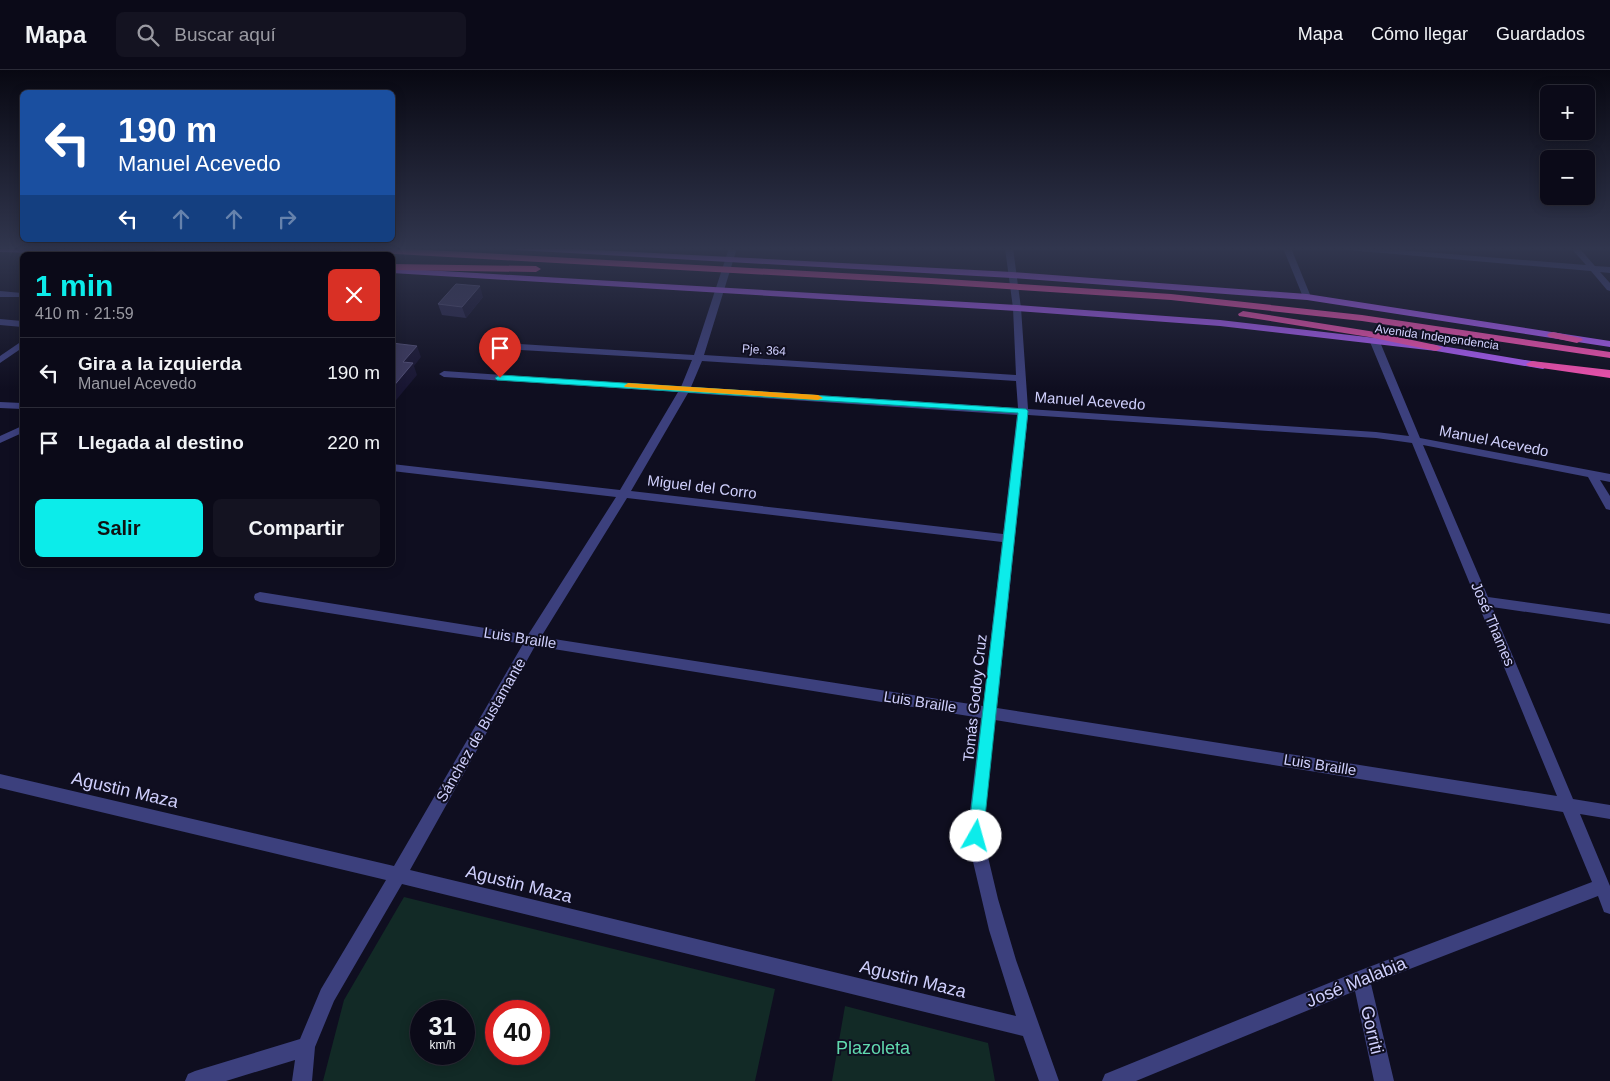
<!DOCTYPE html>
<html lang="es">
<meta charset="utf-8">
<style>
body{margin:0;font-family:Arial,sans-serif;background:#141321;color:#f1f3f6;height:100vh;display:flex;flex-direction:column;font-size:19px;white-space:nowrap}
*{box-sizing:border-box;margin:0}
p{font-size:16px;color:#9a9aa2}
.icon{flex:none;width:28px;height:28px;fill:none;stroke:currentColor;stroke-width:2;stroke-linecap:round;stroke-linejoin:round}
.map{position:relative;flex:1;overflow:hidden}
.sheet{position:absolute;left:20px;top:182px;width:375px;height:315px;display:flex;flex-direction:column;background:#0b0a18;border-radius:8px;box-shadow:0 2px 12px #0003,0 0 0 1px #2b2b37}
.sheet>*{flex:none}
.hud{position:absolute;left:20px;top:20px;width:375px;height:152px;border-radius:8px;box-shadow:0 2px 12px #0003,0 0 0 1px #2b2b37;background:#1a4fa0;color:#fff;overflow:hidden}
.fabs{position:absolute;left:1540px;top:15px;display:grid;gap:10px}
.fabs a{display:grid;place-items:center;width:55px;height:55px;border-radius:8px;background:#0b0a18;box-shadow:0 2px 12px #0003,0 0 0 1px #2b2b37;font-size:25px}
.speed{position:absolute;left:410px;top:930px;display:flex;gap:10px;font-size:25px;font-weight:700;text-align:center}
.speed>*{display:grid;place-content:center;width:65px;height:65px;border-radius:50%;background:#0b0a18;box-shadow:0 2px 12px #0003,0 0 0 1px #2b2b37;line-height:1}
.speed small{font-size:12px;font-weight:400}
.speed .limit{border:8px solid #d22;background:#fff;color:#111}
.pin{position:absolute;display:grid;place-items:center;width:42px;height:42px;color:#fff;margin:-51px -21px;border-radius:50% 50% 50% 0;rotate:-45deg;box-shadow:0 0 5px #0007}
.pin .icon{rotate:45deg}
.me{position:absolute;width:55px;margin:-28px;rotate:7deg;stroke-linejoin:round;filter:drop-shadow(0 0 4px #0008)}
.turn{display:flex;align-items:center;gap:18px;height:105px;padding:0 15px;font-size:22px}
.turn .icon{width:65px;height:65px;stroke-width:2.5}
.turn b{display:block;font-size:35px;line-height:42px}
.lanes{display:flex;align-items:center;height:48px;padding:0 15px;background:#0003;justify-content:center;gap:25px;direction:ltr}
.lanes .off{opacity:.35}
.round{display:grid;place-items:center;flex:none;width:52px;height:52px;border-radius:8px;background:#141321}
.summary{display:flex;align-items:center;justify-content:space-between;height:85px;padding:0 15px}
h1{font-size:30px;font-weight:800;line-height:38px;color:#0cecea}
.primary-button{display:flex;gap:10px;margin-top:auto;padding:10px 15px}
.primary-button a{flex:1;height:58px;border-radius:8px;background:#0cecea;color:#111;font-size:20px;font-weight:800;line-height:58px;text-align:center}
.primary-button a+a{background:#141321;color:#f1f3f6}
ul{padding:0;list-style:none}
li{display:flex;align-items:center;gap:15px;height:70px;padding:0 15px;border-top:1px solid #2b2b37}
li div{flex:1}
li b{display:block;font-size:19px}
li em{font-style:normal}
header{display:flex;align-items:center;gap:30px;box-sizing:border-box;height:70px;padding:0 25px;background:#0b0a18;border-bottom:1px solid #2b2b37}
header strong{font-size:24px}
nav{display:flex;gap:28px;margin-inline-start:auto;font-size:18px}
.search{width:350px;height:45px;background:#141321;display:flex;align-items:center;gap:12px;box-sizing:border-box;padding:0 18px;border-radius:8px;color:#9a9aa2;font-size:19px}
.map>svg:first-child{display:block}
</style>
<header>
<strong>Mapa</strong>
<div class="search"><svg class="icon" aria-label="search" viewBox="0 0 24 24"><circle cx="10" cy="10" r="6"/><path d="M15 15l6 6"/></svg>Buscar aquí</div>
<nav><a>Mapa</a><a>Cómo llegar</a><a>Guardados</a></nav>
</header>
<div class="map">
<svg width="1610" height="1011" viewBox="0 0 1610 1011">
<rect width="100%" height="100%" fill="#0f0e20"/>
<!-- green -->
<path fill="#122a26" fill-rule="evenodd" d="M404 827 775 919 755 1011H323L344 930ZM421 941H464V984H421ZM496 941H539V984H496Z
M845 936 988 973 995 1011H832Z"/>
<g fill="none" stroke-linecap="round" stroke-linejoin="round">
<!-- minor -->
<path fill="#3c407d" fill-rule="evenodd" d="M729 178H737L704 285 1016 305 1013 238 1005 178H1013L1021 238 1028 339 1376 362 1409 366 1370 272 1375 269 1380 272 1420 368 1610 404V412L1600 410 1610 426V440L1606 439 1588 407 1423 375 1488 527 1610 544V554L1492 537 1573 729 1610 735V749L1580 744 1610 816V844L1604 842 1598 826 1371 914 1394 1011H1374L1355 921 1136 1011H1102L1105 1004 1361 900 1592 812 1563 742 995 650 983 766 998 829 1016 890 1059 1011H1039L1023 966 402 814 334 931 315 977 312 1011H292L295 990 226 1011H185L188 1004 195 1001 300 969 321 919 386 810 0 718V704L394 796 523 574 260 532 255 530 254 527 255 524 260 522 528 565 616 427 392 401V394L620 420 678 322 444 307 439 304 444 301 681 317 692 290 504 279 499 276 504 273 694 285ZM702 291 1016 311 1018 338 691 317ZM688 323 1017 345 1003 464 631 421ZM1028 345 1376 368 1412 373 1557 726 997 638ZM627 428 1002 472 983 636 541 567ZM535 576 981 648 967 766 989 860 1016 946 410 800Z
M1283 178H1291L1311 227 1310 229 1303 227Z
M1344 178H1376L1586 195 1571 178H1579L1595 196 1610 197V203L1600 202 1610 213V221L1607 220 1591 201 1348 180Z
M0 221 22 223V227H0Z
M0 249 22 251V257L0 255Z
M22 271V278L0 293V286Z
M0 332 22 333V339L0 338Z
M22 356V363L0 373V366Z"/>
<!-- major -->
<path fill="#ac5df7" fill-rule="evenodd" d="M0 178 115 183 119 185 0 182Z
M513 178H560L1012 202 1307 224 1610 271V277L1307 230 1012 208 517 180Z
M392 198 1017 235 1220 250 1436 275 1543 293 1548 296 1543 299 1436 281 1220 256 1017 241 392 203Z"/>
<!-- highway -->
<path fill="#f652b2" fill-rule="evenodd" d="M54 178C68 178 103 176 113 185 99 185 65 187 54 178Z
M151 178H210L288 182 293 185H233L156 181Z
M337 178H393L931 208 1171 224 1362 245 1610 282V288L1362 251 1171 230 931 214 342 181Z
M392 194 536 196 541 199 536 202 392 200Z
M1243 241 1369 261 1436 275 1442 278 1436 281 1369 267 1239 246 1238 244Z
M1553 262 1581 268 1583 270 1577 273 1549 267 1547 265 1549 263Z
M1532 291 1610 300V308L1528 296 1526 294Z"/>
</g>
<!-- wall -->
<path fill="#2b284d" d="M483 227 466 248 442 245 438 234Z"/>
<!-- shaded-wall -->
<path fill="#191633" d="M480 216 483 227 466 248 462 237Z
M417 276 421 287 414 296 417 305 392 335V318L403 292Z"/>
<!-- building -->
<path fill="#3d3a60" stroke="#545179" d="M456 214 480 216 462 237 438 234Z
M392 273 417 276 403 292 413 293 392 318Z"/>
<!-- sky -->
<linearGradient id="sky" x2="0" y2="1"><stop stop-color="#080812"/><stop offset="0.56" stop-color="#31364e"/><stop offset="1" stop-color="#31364e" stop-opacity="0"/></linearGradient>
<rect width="1610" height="319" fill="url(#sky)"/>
<!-- route -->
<path fill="#0cecea" stroke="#089998" d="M500 305 1026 339 1028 341 983 766 981 771 976 773 970 771 968 766 1018 343 497 310 495 308Z"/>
<!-- slow -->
<path fill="#f59e0b" d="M628 313 818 325 823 328 818 330 625 317 624 316Z"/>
<g text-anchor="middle" stroke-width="4" stroke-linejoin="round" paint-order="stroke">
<!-- far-street labels -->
<g font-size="12" fill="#d0d0fd" stroke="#0f0e20">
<text transform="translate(1437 267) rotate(8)" y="4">Avenida Independencia</text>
<text transform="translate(764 280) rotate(4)" y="4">Pje. 364</text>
</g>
<!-- street labels -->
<g font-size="15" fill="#d0d0fd" stroke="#0f0e20">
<text transform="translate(1090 331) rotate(4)" y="5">Manuel Acevedo</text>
<text transform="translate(1494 371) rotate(11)" y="5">Manuel Acevedo</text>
<text transform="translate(702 417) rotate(7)" y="5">Miguel del Corro</text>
<text transform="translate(1493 554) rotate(67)" y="5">José Thames</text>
<text transform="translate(520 568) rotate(9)" y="5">Luis Braille</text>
<text transform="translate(975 628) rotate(-84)" y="5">Tomás Godoy Cruz</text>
<text transform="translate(920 632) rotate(9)" y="5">Luis Braille</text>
<text transform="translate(481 660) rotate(-60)" y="5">Sánchez de Bustamante</text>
<text transform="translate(1320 695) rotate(9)" y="5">Luis Braille</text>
</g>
<!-- near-street labels -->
<g font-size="18" fill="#d0d0fd" stroke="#0f0e20">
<text transform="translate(125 720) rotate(13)" y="6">Agustin Maza</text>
<text transform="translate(519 814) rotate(14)" y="6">Agustin Maza</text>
<text transform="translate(913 909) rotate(14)" y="6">Agustin Maza</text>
<text transform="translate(1356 912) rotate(-22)" y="6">José Malabia</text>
<text transform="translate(1372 960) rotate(77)" y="6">Gorriti</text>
</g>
<!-- near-park labels -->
<g font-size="18" fill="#60d8ad" stroke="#0f0e20">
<text x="873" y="984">Plazoleta</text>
</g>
</g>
</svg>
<div class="fabs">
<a>+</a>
<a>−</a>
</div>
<div class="speed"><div>31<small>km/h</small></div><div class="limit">40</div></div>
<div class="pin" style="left:500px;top:308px;background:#d93025"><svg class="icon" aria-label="arrive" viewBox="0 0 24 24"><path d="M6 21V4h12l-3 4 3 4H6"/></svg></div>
<svg class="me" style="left:976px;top:766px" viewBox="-20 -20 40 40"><circle r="19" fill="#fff"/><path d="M0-13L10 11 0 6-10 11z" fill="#0cecea"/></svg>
<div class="hud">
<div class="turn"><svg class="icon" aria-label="left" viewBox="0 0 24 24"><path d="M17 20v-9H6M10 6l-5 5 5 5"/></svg><div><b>190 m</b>Manuel Acevedo</div></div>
<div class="lanes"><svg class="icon" aria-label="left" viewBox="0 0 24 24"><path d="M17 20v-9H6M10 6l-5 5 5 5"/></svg><svg class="icon off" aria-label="ahead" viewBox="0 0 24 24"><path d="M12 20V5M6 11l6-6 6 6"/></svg><svg class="icon off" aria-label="ahead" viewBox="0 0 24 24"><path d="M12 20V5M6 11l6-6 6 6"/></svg><svg class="icon off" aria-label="right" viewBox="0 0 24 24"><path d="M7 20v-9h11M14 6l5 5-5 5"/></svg></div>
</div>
<section class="sheet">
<div class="summary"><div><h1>1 min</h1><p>410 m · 21:59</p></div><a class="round" style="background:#d93025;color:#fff"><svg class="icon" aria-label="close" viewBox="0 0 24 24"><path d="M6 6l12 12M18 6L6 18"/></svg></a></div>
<ul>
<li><svg class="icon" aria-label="left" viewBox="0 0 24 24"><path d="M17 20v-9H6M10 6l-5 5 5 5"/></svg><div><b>Gira a la izquierda</b><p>Manuel Acevedo</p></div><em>190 m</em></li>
<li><svg class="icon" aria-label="arrive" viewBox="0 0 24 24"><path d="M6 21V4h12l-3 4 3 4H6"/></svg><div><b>Llegada al destino</b></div><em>220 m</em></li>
</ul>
<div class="primary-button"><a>Salir</a><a>Compartir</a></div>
</section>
</div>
